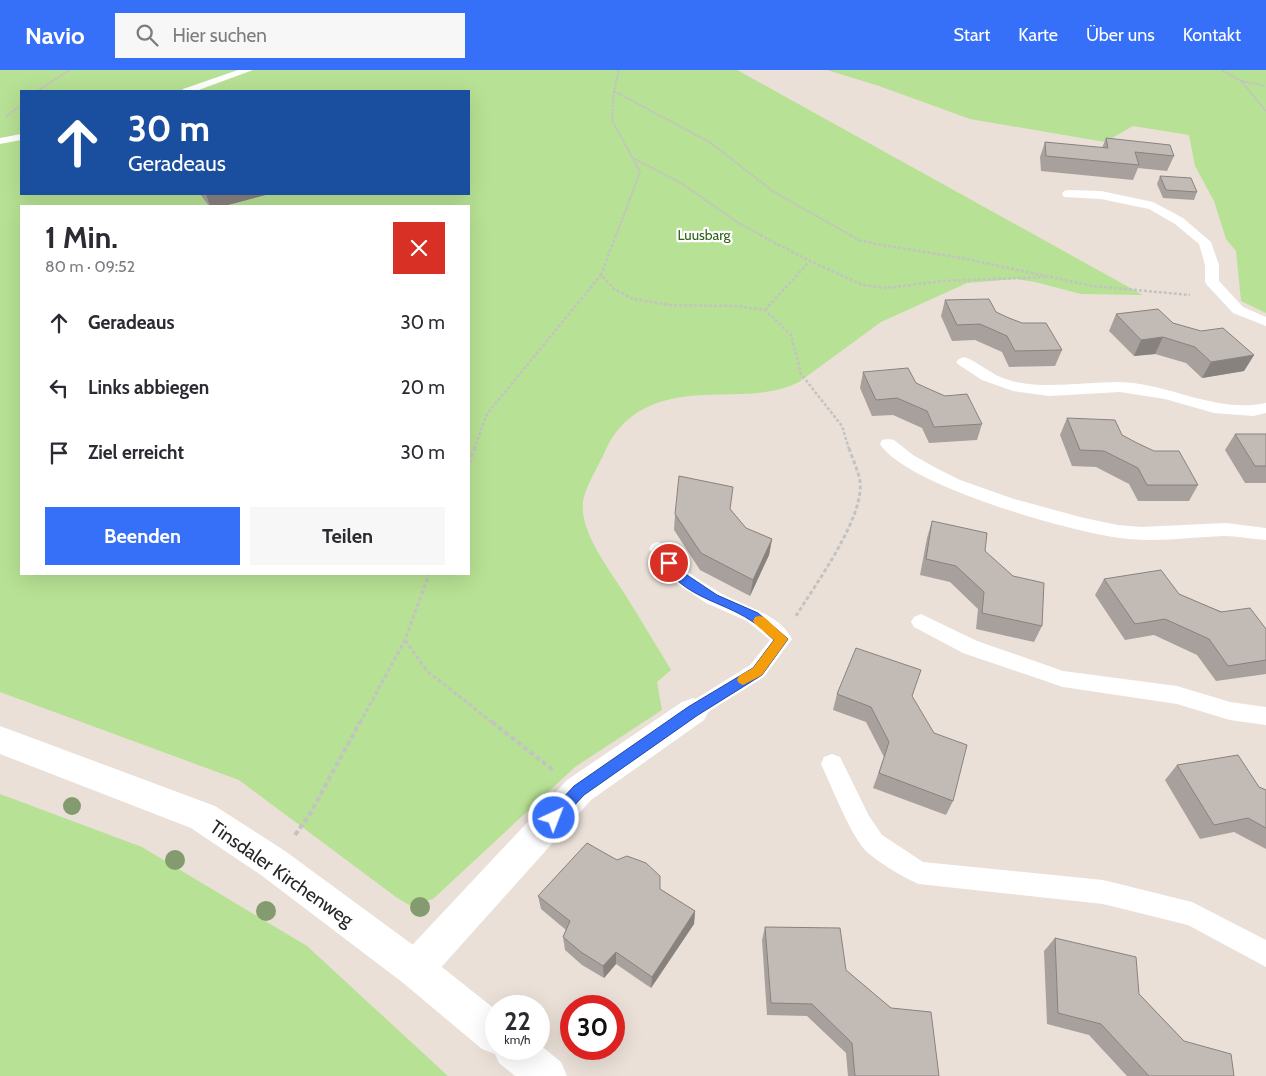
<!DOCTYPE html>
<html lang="de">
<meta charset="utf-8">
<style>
body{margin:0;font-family:Cabin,sans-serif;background:#f7f7f7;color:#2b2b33;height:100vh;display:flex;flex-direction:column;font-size:19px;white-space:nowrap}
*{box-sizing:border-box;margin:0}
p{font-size:16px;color:#7c7c81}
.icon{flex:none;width:28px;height:28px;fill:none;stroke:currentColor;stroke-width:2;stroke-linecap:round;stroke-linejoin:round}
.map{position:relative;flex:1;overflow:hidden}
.panel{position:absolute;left:20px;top:135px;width:450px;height:370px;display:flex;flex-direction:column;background:#fff;border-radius:0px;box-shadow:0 5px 20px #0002}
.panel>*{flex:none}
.guide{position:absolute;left:20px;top:20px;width:450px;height:105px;border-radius:0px;box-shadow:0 5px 20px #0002;background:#1a4fa0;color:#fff;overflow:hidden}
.speed{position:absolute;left:485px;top:925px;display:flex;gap:10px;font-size:25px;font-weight:700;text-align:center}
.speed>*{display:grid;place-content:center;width:65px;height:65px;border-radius:50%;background:#fff;box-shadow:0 5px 20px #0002;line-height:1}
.speed small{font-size:12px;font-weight:400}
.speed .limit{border:8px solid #d22;background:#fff;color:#111}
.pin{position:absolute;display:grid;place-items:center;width:42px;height:42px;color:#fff;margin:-21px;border:2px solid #fff;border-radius:50%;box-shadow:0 1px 5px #0007}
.me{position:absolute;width:55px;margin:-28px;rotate:43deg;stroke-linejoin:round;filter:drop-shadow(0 0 4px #0008)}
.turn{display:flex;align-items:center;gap:18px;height:105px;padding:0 25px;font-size:22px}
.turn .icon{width:65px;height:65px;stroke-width:2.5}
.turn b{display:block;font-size:35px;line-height:42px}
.round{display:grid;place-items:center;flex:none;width:52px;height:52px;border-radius:0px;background:#f7f7f7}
.overview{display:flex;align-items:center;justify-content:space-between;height:85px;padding:0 25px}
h1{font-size:30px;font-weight:700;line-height:38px}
.cta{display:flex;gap:10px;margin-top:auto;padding:10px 25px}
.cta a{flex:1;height:58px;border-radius:0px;background:#3670f9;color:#fff;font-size:20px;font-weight:700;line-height:58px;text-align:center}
.cta a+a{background:#f7f7f7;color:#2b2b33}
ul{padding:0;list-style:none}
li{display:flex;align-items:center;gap:15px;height:65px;padding:0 25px}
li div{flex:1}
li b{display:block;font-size:19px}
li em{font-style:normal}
header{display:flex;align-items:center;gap:30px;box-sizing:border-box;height:70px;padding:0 25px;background:#3670f9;color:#fff}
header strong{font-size:24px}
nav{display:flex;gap:28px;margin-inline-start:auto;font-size:18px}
.search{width:350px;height:45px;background:#f7f7f7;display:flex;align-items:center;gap:12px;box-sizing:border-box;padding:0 18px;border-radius:0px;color:#7c7c81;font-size:19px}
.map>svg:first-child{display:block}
</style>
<header>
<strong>Navio</strong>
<div class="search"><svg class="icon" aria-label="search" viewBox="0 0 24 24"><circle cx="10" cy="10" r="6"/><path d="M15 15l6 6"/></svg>Hier suchen</div>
<nav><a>Start</a><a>Karte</a><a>Über uns</a><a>Kontakt</a></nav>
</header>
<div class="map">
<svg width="1266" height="1006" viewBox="0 0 1266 1006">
<rect width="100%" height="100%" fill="#eae0d8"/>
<!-- green -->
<path fill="#b7e194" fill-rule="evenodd" d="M0 0H737L1143 225 1081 224 1035 212 1016 209 967 213 881 252 799 312C761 331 717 320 676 328 640 335 617 352 603 386 597 398 585 418 583 431 579 462 610 500 626 526 641 550 656 575 671 600L657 612 662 640 575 697 433 829 409 835 396 827 239 710 0 622ZM21 21H469V124H21ZM21 136H469V504H21Z
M827 0H1266V243L1241 231 1236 181 1226 169 1214 131 1195 96 1189 65 1133 56 1105 72 970 49 879 16Z
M0 724 142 777 307 876 448 1006H0Z"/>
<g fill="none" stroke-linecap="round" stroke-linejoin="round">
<!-- path-far3 -->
<path stroke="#c3c3c3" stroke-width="2" stroke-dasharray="2.5 1" stroke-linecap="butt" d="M1222 0 1241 11 1266 41
M1242 11 1266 16
M37 21 70 0
M614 21 711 73 774 122 852 166
M6 47 21 35
M635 89 681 113 740 154 763 166
M616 166 640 102 612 50 614 21 619 0"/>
<!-- path-far2 -->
<path stroke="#c3c3c3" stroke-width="2.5" stroke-dasharray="3 2" stroke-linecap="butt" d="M616 165 601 205 614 219 633 229 670 235 736 236 765 240 791 265 801 304 842 356 849 379
M760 165 810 191 863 215 886 218 943 211 1047 207
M850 165 859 170 876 174 962 188 1093 216 1190 225
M765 240 810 191
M474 379 487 344 601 205"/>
<!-- path-far1 -->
<path stroke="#c3c3c3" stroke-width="3" stroke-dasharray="4 2.5" stroke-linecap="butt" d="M469 393 475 378
M796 546C815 515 865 447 860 411 858 400 852 388 849 378
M405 570 427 601 493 653
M360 653 405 570 429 504"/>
<!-- path -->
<path stroke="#c3c3c3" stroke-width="4" stroke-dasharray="5 3" stroke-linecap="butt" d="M492 652 553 700
M295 765 310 744 360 652"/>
<!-- service -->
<path fill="#fff" fill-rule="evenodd" d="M238 0H253L196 21H182L183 19Z
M21 64V70L0 74V68Z
M1068 120 1101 121 1153 132 1183 148 1211 172 1219 195V211L1243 237 1266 247V256L1233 243 1207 215 1205 212V195L1199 174 1175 154 1149 139 1101 129 1064 127 1062 124 1064 121Z
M964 287C974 290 982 297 991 302 998 307 1008 310 1016 312 1050 319 1084 312 1119 312 1169 313 1216 344 1266 333V343L1253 346 1214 343 1165 329 1120 322 1049 326 1013 321 982 310 959 295 956 292 959 289Z
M888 369 894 370 913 385 936 398 960 410 1014 429 1084 448 1118 455 1141 457 1226 453 1266 458V470C1252 469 1238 466 1224 466 1192 467 1161 472 1129 469 1079 465 906 416 880 374L882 370Z
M658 472C672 477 677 493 688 502 697 509 708 515 717 521 741 536 778 542 792 569L764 607 700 647 693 650 686 647 682 641 686 635 750 595 770 570 747 551 706 533 673 511 649 479 652 474Z
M921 544 977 571 1063 601 1177 616 1230 632 1266 637V655L1230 650 1177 634 1063 617 963 583 914 557 911 552 914 547Z
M832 684 840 687 869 746 882 765 923 792 1103 810 1192 832 1266 870V897L1188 855 1103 834 919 814C906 809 876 791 866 781 851 766 831 715 821 694L824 687Z"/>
<!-- minor -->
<path fill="#fff" fill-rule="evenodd" d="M693 628 704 632 709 641 704 650 591 730 428 912 415 918 402 912 396 899 402 886 567 710 682 632Z"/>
<!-- tertiary -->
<path fill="#fff" fill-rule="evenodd" d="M0 656 215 736 285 781 428 886 496 940V979H539V974L561 992 567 1006H515L499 993 495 984 482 979 402 912 261 805 191 758 0 684Z"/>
</g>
<!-- trees -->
<g fill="#849b6f">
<circle cx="72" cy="736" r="9"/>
<circle cx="175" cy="790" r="10"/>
<circle cx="420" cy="837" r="10"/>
<circle cx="266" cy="841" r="10"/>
</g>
<!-- wall -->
<path fill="#a7a09c" d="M1106 68 1174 86 1167 101 1138 98 1133 110 1041 101 1040 87 1045 72 1102 78Z
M1160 106 1197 122 1194 130 1163 128 1157 114Z
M200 124H269L224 136H209Z
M945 230 1062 280 1055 296 1009 297 1002 282 975 270 952 271 941 246Z
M1116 244 1173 253 1254 285 1244 301 1202 308 1186 293 1155 284 1134 286 1109 261Z
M863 302 916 313 982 354 977 370 929 373 922 358 893 345 872 346 860 318Z
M1067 348 1122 365 1198 415 1189 431H1138L1129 414 1096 397 1072 396 1060 365Z
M1235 364H1266V413H1245L1225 380Z
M731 440 746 458 772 469 769 485 750 526 700 500 674 460 675 444Z
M932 451 985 481 1042 556 1034 572 976 559 978 539 950 512 920 505 927 468Z
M1104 509 1179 524 1200 533 1266 559V604L1216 611 1197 585 1154 565 1125 570 1095 525Z
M837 624 912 626 953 731 946 745 873 718 884 687 866 652 833 640Z
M1177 695 1259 717 1266 720V779L1234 762 1200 769 1165 710Z
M660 819 695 841 694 854 651 918 616 894 604 908 582 895 565 880 563 867 566 860 541 839 538 826Z
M765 857 846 900 939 1006H848L846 983 807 946 767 945 762 870Z
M1055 868 1139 924 1184 971 1234 1006H1127L1089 965 1047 954 1044 881Z"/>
<!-- shaded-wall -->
<path fill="#88827f" d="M206 124H269L224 136H210Z
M1163 267 1155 284 1134 286 1141 270Z
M1254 285 1244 301 1202 308 1211 292Z
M772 469 769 485 750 526 753 510Z
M695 841 694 854 651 918 652 907Z
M616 882V894L604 908 603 896Z"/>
<!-- building -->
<path fill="#c2bab5" stroke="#88827f" d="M1106 68 1170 75 1174 86 1135 82 1139 95 1046 86 1045 72 1108 78Z
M1160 106 1191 108 1197 122 1166 120Z
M989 229 996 242 1009 248 1022 253H1046L1062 280 1015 281 1007 266 980 254 957 255 945 230Z
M1158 239 1173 253 1201 261 1223 258 1254 285 1211 292 1195 277 1163 267 1141 270 1116 244Z
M908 298 916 313 929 319 945 326 967 324 982 354 934 357 927 341 897 328 876 330 863 302Z
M1067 348 1115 350 1122 365 1137 373 1154 381H1179L1198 415H1147L1138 398 1104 381 1080 380Z
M1235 364H1266V396H1255Z
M679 406 733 417 730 439 746 458 772 469 753 510 701 483 675 444Z
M932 451 987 463 985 481 1013 506 1044 513 1042 556 982 543 984 522 956 496 926 489Z
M1161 500 1179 524 1221 542 1250 538 1266 559V590L1228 596 1209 569 1165 549 1135 554 1104 509Z
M856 578 921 600 912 626 934 663 967 675 953 731 879 703 889 672 871 637 837 624Z
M1238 685 1259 717 1266 720V758L1248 748 1214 755 1177 695Z
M587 773 617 790 627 786 646 793 660 806V819L695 841 652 907 616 882 603 896 581 882 563 867 570 851 538 826Z
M765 857 840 858 846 900 891 938 931 942 939 1006H855L852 973 812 934 771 933Z
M1055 868 1136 887 1139 924 1184 971 1231 984 1234 1006H1149L1101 954 1058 943Z"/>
<!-- route -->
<path fill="#3670f9" stroke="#2349a2" d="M669 489 673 490 684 503 717 525 758 543 788 569 762 605 698 645 584 725 559 752 554 754 549 752 547 748 549 743 574 716 688 637 753 598 774 570C766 563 759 555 750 550 721 531 683 527 663 493Z"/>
<!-- slow -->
<path fill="#f59e0b" d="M759 546 764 547 788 569 762 605 743 615 739 613 737 610 739 606 753 598 774 570 755 554 753 551 755 547Z"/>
<g text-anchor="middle" stroke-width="4.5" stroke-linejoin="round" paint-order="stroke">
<!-- far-park labels -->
<g font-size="14" fill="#306219" stroke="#fff">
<text x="704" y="170">Luusbarg</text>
</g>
<!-- near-street labels -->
<g font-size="19" fill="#272727" stroke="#fff">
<text transform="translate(282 803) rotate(35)" y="7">Tinsdaler Kirchenweg</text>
</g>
</g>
</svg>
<div class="speed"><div>22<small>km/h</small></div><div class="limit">30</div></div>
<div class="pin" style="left:669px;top:493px;background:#d93025"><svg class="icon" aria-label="arrive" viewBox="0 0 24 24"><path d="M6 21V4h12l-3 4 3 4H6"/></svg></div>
<svg class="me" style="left:554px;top:748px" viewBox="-20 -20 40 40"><circle r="17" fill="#3670f9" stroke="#fff" stroke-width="3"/><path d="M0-11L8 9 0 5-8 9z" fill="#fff"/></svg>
<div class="guide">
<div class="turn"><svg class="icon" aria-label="ahead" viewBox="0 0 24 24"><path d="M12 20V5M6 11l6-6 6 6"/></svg><div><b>30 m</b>Geradeaus</div></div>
</div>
<section class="panel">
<div class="overview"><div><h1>1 Min.</h1><p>80 m · 09:52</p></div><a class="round" style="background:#d93025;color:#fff"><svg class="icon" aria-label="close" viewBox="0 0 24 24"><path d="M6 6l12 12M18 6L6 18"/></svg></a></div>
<ul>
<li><svg class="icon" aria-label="ahead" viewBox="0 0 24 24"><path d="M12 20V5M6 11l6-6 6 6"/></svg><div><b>Geradeaus</b></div><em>30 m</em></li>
<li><svg class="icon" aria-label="left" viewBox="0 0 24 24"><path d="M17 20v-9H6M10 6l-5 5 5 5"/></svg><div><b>Links abbiegen</b></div><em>20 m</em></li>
<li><svg class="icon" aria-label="arrive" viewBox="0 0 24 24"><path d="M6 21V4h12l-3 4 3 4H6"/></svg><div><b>Ziel erreicht</b></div><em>30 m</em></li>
</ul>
<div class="cta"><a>Beenden</a><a>Teilen</a></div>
</section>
</div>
